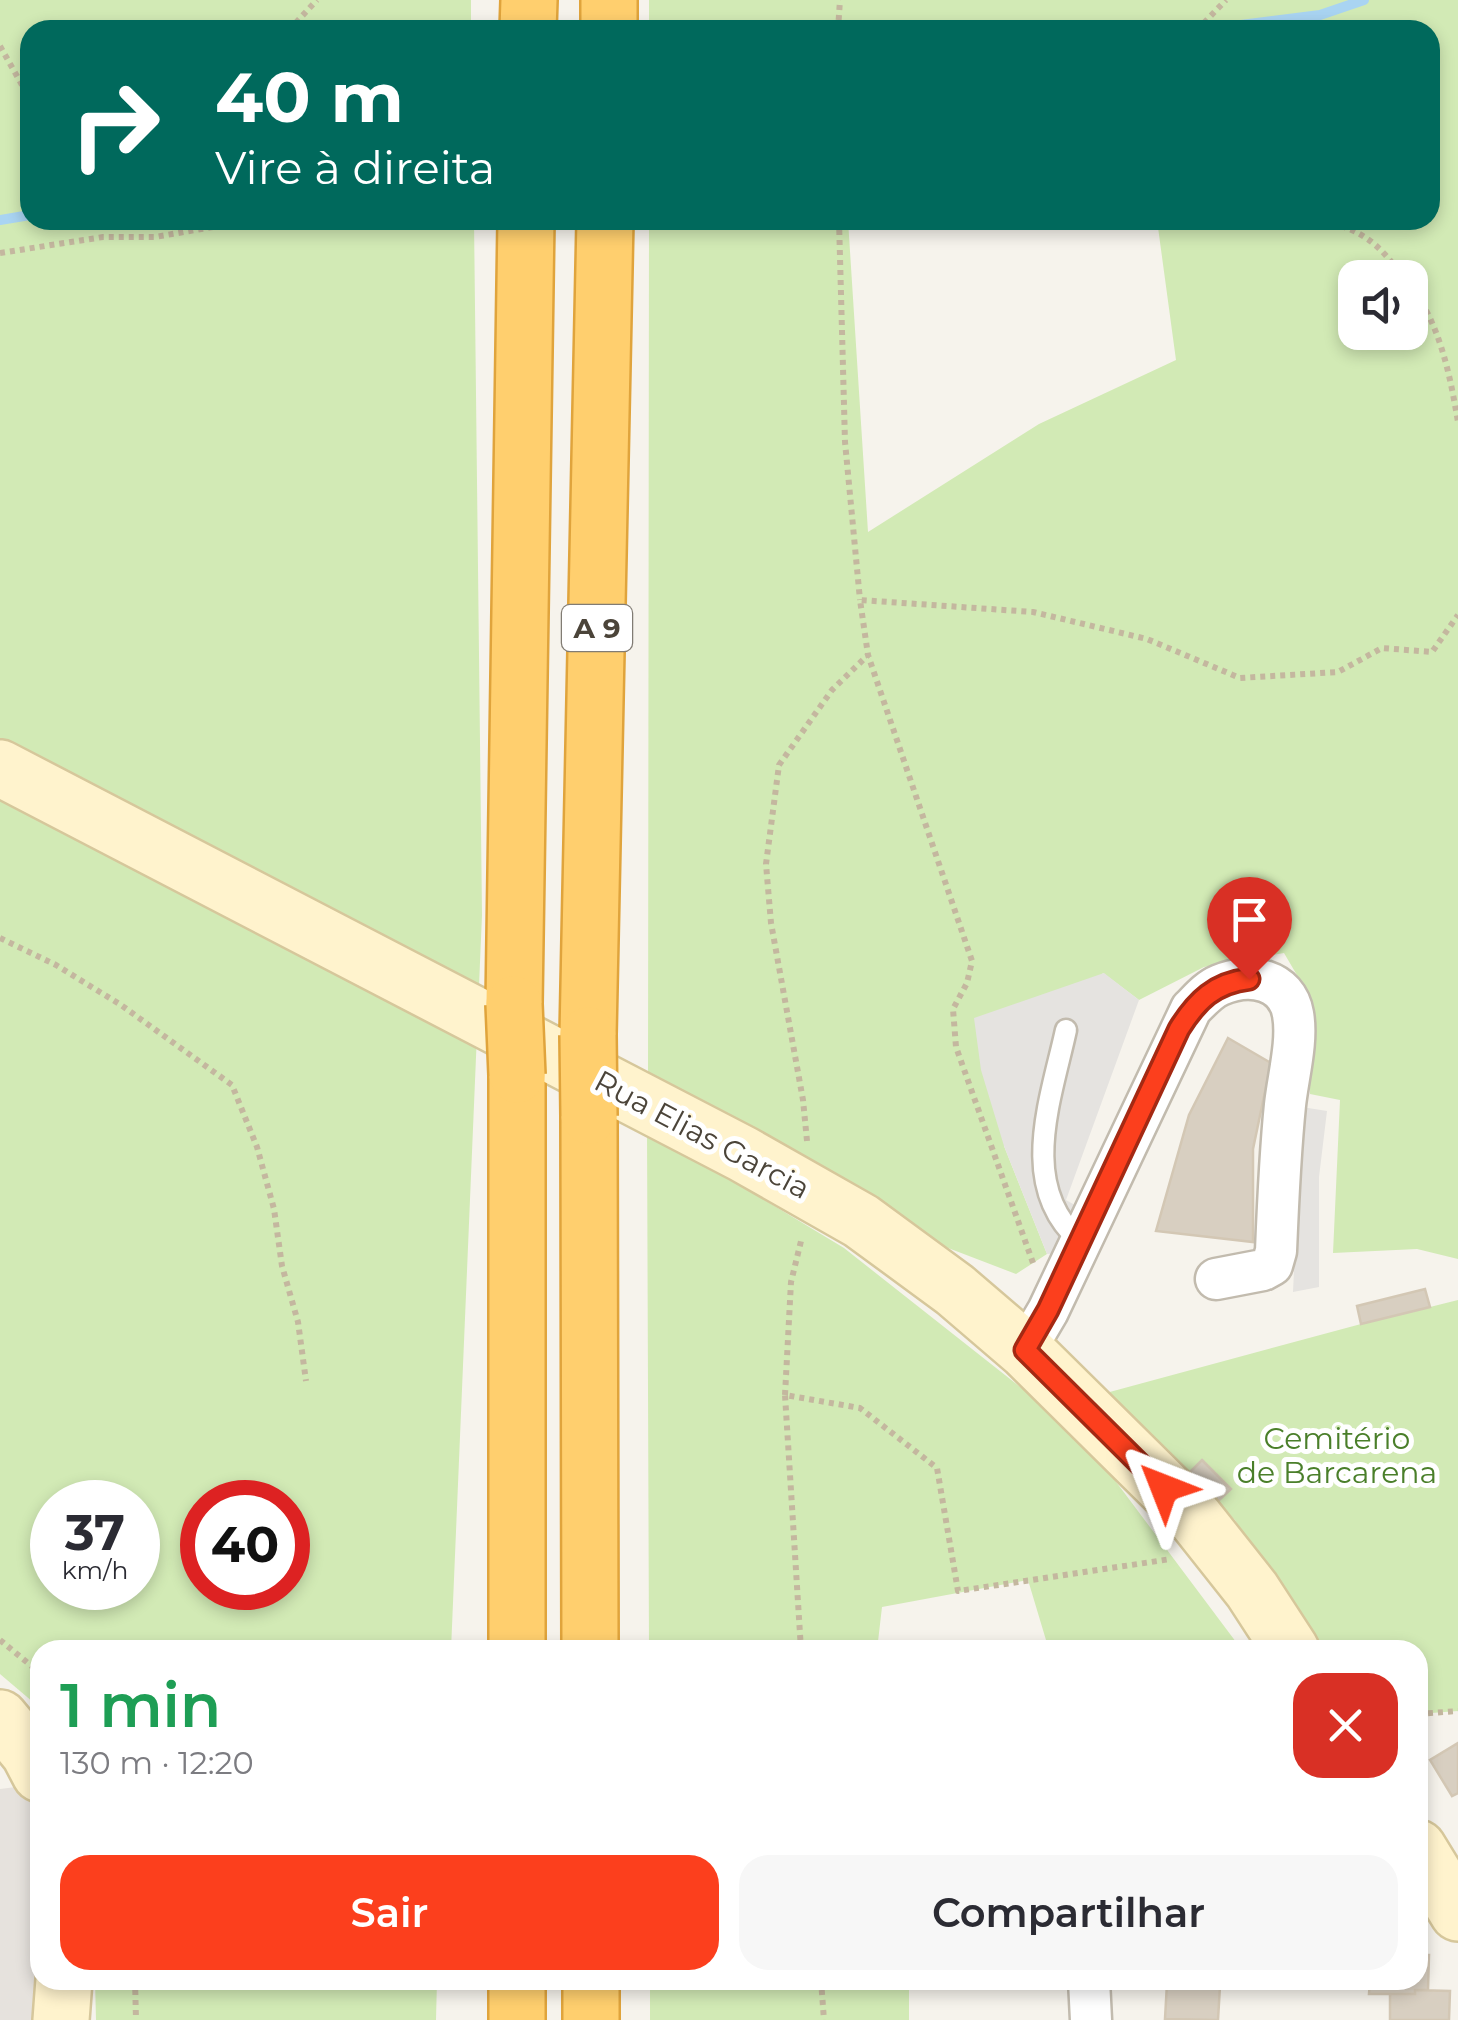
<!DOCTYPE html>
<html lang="pt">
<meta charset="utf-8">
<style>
body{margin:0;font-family:Montserrat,sans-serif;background:#f7f7f7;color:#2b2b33;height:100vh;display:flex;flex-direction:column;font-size:38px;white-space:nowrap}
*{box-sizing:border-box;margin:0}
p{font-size:32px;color:#7c7c81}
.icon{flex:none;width:55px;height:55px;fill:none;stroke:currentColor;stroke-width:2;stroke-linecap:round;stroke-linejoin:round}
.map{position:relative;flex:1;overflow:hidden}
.side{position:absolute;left:30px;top:1640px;width:1398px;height:350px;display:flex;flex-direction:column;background:#fff;border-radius:30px;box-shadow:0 5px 15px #0003}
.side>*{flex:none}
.banner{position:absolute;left:20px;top:20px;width:1420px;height:210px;border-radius:30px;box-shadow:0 5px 15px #0003;background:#00695c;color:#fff;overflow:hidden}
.fabs{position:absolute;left:1338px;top:260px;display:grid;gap:20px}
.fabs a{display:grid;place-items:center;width:90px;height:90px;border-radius:20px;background:#fff;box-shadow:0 5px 15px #0003;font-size:50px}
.speed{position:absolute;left:30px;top:1480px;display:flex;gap:20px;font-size:50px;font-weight:700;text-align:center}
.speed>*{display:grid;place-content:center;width:130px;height:130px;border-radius:50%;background:#fff;box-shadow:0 5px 15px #0003;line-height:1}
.speed small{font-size:25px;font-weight:400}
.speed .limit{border:15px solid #d22;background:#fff;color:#111}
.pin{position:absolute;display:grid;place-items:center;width:85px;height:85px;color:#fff;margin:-102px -42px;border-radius:50% 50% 50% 0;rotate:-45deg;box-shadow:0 0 10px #0007}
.pin .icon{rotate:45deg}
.me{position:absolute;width:110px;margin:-55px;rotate:315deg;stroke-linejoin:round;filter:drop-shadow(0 0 8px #0008)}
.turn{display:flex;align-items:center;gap:35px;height:210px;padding:0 30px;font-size:45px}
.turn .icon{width:130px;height:130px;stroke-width:2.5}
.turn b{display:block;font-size:70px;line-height:85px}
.round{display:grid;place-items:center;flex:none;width:105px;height:105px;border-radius:30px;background:#f7f7f7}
.headline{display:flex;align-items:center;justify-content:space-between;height:170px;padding:0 30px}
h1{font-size:60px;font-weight:600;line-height:75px;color:#1e9e55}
.button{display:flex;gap:20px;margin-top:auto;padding:20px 30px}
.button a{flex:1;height:115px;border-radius:30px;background:#fc3f1d;color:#fff;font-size:40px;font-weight:600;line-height:115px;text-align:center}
.button a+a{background:#f7f7f7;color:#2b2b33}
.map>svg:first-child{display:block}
</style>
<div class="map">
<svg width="1458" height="2020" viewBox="0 0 1458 2020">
<rect width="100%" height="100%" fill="#f6f3ec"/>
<!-- industrial -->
<path fill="#e6e2dd" d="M40 1784V1980L51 2020H0V1789Z"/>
<!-- green -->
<path fill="#d2eab5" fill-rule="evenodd" d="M0 0H471V30H30V220H474L482 915 451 1650H40V1708L0 1674ZM52 1502H138V1588H52ZM202 1502H288V1588H202Z
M649 0H1458V1259L1417 1249 1333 1253 1340 1100 1310 1094 1308 994 1284 953 1204 967 1139 1000 1103 973 1004 1146 1047 1254 1016 1274 922 1238 648 1079 649 220H848L868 532 1039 424 1176 360 1157 220H1430V30H649ZM1355 278H1410V332H1355Z
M647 1129 844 1248 1081 1435 1242 1650H1049L1028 1580 882 1607 877 1650H649Z
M1425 1289 1430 1307 1458 1300V1711L1418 1714V1650H1313L1235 1520 1106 1393 1361 1324 1357 1306Z
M95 1980H437L436 2020H96Z
M650 1980H909V2020H650Z"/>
<!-- parking -->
<path fill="#e5e3e0" d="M1104 973 1139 1000 1066 1200 1080 1208 1059 1253 1047 1254 1004 1146 981 1070 974 1018Z
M1302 1107 1327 1111 1319 1177V1287L1293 1292Z"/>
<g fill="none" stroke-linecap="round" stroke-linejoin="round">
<!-- stream -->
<path stroke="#a9d4f2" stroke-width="10" d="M1201 30 1320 15 1364 0
M0 220 30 215"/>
</g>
<!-- building -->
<path fill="#d8cfc1" stroke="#d3c7b4" stroke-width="2.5" d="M1228 1038 1271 1063 1253 1149V1242L1156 1231 1189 1115Z
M1425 1289 1430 1307 1361 1324 1357 1306Z
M1202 1460 1231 1489 1217 1502 1188 1474Z
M1458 1743V1793L1452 1796 1430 1760Z
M1418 1955H1429L1428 1990H1415V1994H1369L1370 1980H1418Z
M1152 1980H1203V1985Z
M1271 1980H1322L1321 1988 1271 1985Z
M1167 1983 1220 1986 1218 2020 1165 2019Z
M1415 1990 1450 1991 1449 2020H1390V1994H1415Z"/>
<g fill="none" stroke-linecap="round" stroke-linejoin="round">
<!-- lane casing -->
<g stroke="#c2bbae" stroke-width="25">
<path id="lane" d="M1066 1030C1051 1099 1017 1186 1080 1241"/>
</g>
<!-- street casing -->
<g stroke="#c2bbae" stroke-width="45">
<path id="street" d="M1025 1350 1048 1311 1191 1009C1200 1000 1208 990 1220 985 1250 972 1287 979 1293 1014 1298 1041 1288 1077 1285 1105 1280 1154 1278 1202 1276 1251L1272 1265 1263 1270 1216 1279
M1089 1980 1091 2020"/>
</g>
<!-- secondary casing -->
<g stroke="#d6c79b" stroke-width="60">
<path id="secondary" d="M0 768 743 1154 861 1221 955 1290 1025 1350 1195 1518 1252 1590 1291 1650
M0 1718 29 1753 40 1774
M1418 1848 1458 1913
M61 2020 64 1980"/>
</g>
<!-- highway casing -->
<g stroke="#e0a43c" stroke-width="60">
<path id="highway" d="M528 30 529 0
M609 30V0
M514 1004 526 220
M588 1035 605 220
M517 1075V1650
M589 1116 590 1650
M517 1980V2020
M591 1980V2020"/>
</g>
<!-- path -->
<path stroke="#c4b79f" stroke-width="6" stroke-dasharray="5 5" stroke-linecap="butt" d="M289 30 317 0
M838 30 840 0
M1197 30 1226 0
M0 46 22 85 30 122
M839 220 845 442 860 600
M1322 220C1364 231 1378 243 1404 278
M0 253 103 237H155L213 227 220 220
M1410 285C1440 324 1450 375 1458 422
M0 938 56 965 121 1005 232 1085 257 1147 274 1209 282 1266 298 1322 306 1381
M807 1141 803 1100 771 923 766 864 779 765 832 690 868 655
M1033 1263 956 1047 953 1009 967 983 972 961 868 655 860 600 1033 612 1147 639 1240 678 1338 672 1382 648 1432 652 1458 615
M785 1395 791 1282 802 1237
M0 1640 40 1673
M801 1650 785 1395 860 1408 937 1468 958 1591 1171 1559
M1418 1714 1458 1711
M135 1980 136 2020
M821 1980 824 2020"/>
<!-- lane -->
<use href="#lane" stroke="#fff" stroke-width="20"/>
<!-- street -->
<use href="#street" stroke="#fff" stroke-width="40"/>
<!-- secondary -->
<use href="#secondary" stroke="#fff3cd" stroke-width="55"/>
<!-- highway -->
<use href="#highway" stroke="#ffcf6e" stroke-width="55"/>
<!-- highway-bridge casing -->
<g stroke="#e0a43c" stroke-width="60" stroke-linecap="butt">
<path id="highway-bridge" d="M514 1004 517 1075
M588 1035 589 1116"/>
</g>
<!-- highway-bridge -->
<use href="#highway-bridge" stroke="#ffcf6e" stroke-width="55"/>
</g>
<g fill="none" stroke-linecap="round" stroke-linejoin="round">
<!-- route casing -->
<g stroke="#a42913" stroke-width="25">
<path id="route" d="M1164 1488 1025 1350 1048 1310 1179 1029C1197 1000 1215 983 1249 979"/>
</g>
<!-- route -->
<use href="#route" stroke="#fc3f1d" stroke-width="18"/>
</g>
<g text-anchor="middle" stroke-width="10" stroke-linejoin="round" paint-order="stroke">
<!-- shield labels -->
<rect fill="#fff" stroke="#817c74" stroke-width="2.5" x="562" y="605" width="70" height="46" rx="8"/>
<g font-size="28" font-weight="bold" fill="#4b4439">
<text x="597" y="638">A 9</text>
</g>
<!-- street labels -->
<g font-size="30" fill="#4b4439" stroke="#fff">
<text transform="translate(702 1135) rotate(28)" y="10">Rua Elias Garcia</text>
</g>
<!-- park labels -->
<g font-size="30" fill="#4a7f2a" stroke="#fff">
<text x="1337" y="1449">Cemitério<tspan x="1337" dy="34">de Barcarena</tspan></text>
</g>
</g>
</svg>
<div class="fabs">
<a><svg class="icon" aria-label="sound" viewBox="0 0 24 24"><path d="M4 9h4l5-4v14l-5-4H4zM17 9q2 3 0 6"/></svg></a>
</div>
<div class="speed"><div>37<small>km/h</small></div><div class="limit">40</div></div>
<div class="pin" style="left:1249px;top:979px;background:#d93025"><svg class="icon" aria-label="arrive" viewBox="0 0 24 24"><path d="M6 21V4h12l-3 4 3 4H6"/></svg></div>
<svg class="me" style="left:1164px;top:1488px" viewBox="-20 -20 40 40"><path d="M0-17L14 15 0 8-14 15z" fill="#fc3f1d" stroke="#fff" stroke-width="4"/></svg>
<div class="banner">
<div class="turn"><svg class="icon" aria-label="right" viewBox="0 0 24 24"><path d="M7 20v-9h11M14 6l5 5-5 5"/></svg><div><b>40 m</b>Vire à direita</div></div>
</div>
<section class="side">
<div class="headline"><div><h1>1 min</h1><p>130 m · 12:20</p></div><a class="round" style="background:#d93025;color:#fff"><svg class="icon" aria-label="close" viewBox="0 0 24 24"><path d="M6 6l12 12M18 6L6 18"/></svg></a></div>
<div class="button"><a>Sair</a><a>Compartilhar</a></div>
</section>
</div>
